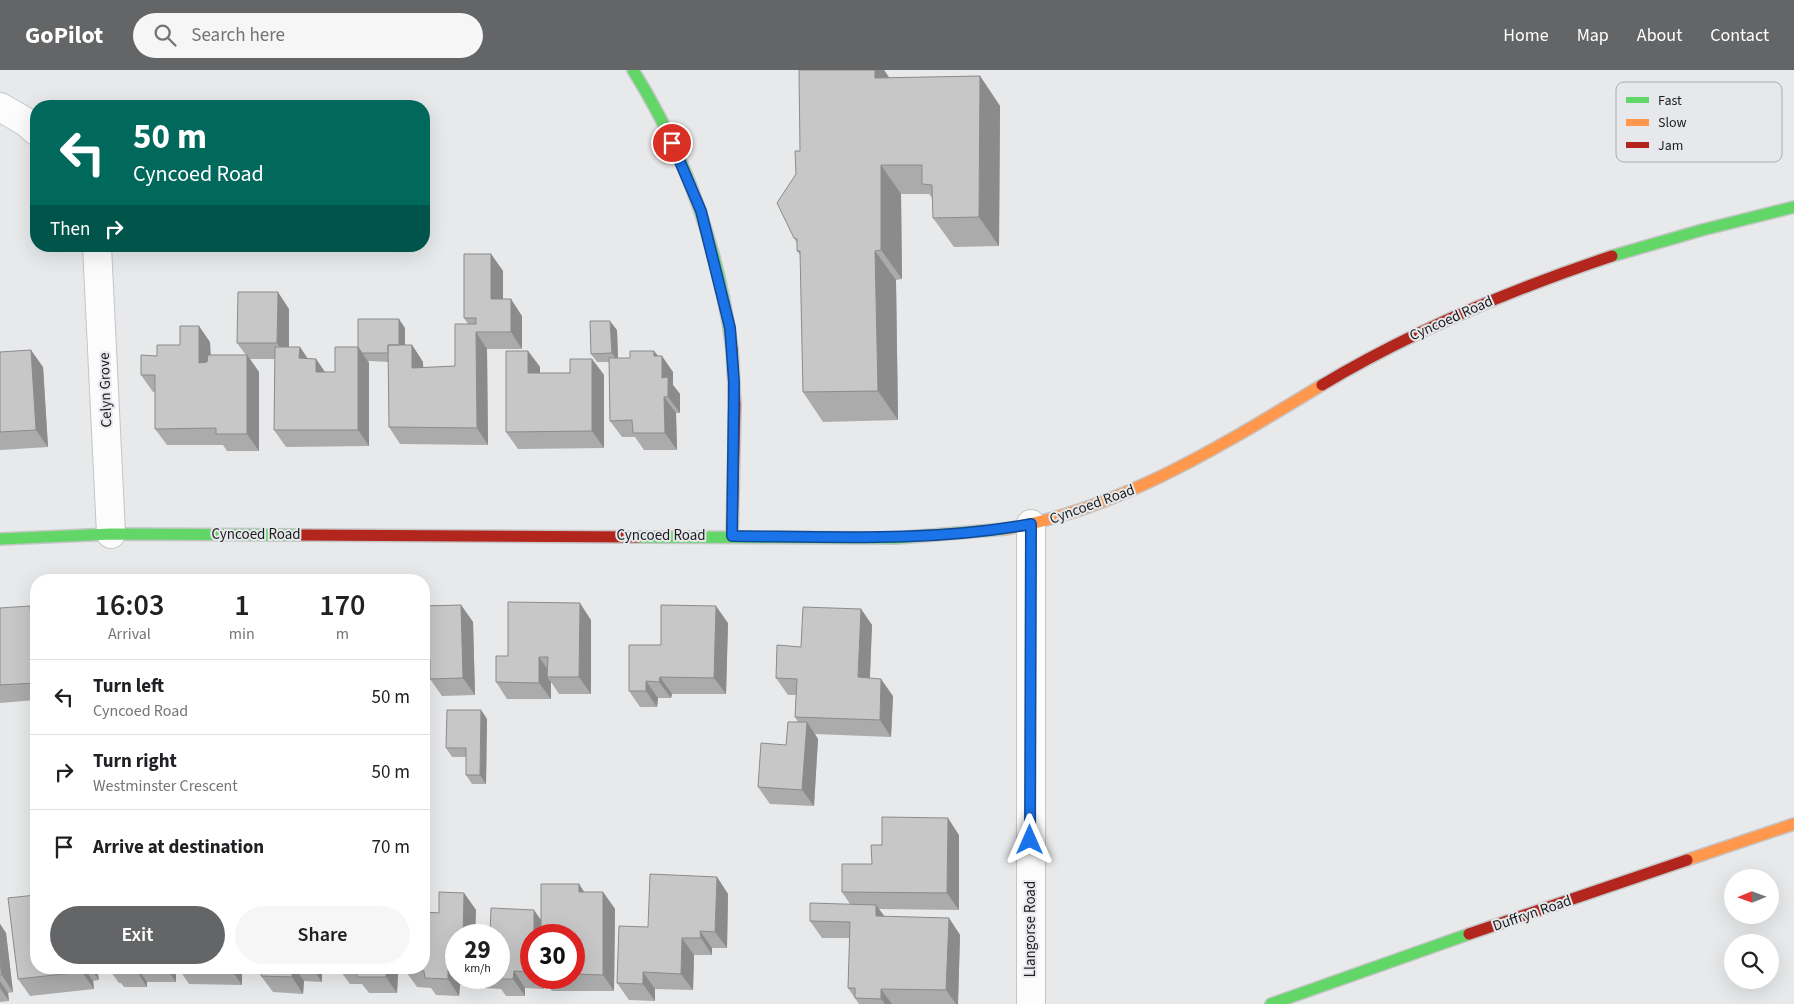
<!DOCTYPE html>
<style>
body{margin:0;font-family:"Source Sans 3",sans-serif;background:#f6f6f6;color:#202124;height:100vh;display:flex;flex-direction:column;font-size:19px;white-space:nowrap}
*{box-sizing:border-box;margin:0}
p{font-size:16px;color:#757577}
.icon{flex:none;width:28px;height:28px;fill:none;stroke:currentColor;stroke-width:2;stroke-linecap:round;stroke-linejoin:round}
.map{position:relative;flex:1;overflow:hidden}
.details{position:absolute;left:30px;top:504px;width:400px;height:400px;display:flex;flex-direction:column;background:#fff;border-radius:20px;box-shadow:0 5px 20px #0002}
.details>*{flex:none}
.hud{position:absolute;left:30px;top:30px;width:400px;height:152px;border-radius:20px;box-shadow:0 5px 20px #0002;background:#00695c;color:#fff;overflow:hidden}
.needle{width:32px;rotate:269deg}
.controls{position:absolute;left:1724px;top:799px;display:grid;gap:10px}
.controls a{display:grid;place-items:center;width:55px;height:55px;border-radius:50%;background:#fff;box-shadow:0 5px 20px #0002;font-size:25px}
.speed{position:absolute;left:445px;top:854px;display:flex;gap:10px;font-size:25px;font-weight:700;text-align:center}
.speed>*{display:grid;place-content:center;width:65px;height:65px;border-radius:50%;background:#fff;box-shadow:0 5px 20px #0002;line-height:1}
.speed small{font-size:12px;font-weight:400}
.speed .limit{border:8px solid #d22;background:#fff;color:#111}
.pin{position:absolute;display:grid;place-items:center;width:42px;height:42px;color:#fff;margin:-21px;border:2px solid #fff;border-radius:50%;box-shadow:0 1px 5px #0007}
.me{position:absolute;width:55px;margin:-28px;rotate:0deg;stroke-linejoin:round;filter:drop-shadow(0 0 4px #0008)}
.turn{display:flex;align-items:center;gap:18px;height:105px;padding:0 20px;font-size:22px}
.turn .icon{width:65px;height:65px;stroke-width:2.5}
.turn b{display:block;font-size:35px;line-height:42px}
.then{display:flex;align-items:center;height:48px;padding:0 20px;background:#0003;gap:10px;font-size:19px}
.eta{display:flex;justify-content:space-evenly;align-items:center;height:85px;text-align:center}
.eta b{font-size:30px;font-weight:600;line-height:35px}
.cta{display:flex;gap:10px;margin-top:auto;padding:10px 20px}
.cta a{flex:1;height:58px;border-radius:30px;background:#646566;color:#fff;font-size:20px;font-weight:600;line-height:58px;text-align:center}
.cta a+a{background:#f6f6f6;color:#202124}
ul{padding:0;list-style:none}
li{display:flex;align-items:center;gap:15px;height:75px;padding:0 20px;border-top:1px solid #e0e0e0}
li div{flex:1}
li b{display:block;font-size:19px}
li em{font-style:normal}
header{display:flex;align-items:center;gap:30px;box-sizing:border-box;height:70px;padding:0 25px;background:#646566;color:#fff}
header strong{font-size:24px}
nav{display:flex;gap:28px;margin-inline-start:auto;font-size:18px}
.search{width:350px;height:45px;background:#f6f6f6;display:flex;align-items:center;gap:12px;box-sizing:border-box;padding:0 18px;border-radius:28px;color:#757577;font-size:19px}
.map>svg:first-child{display:block}
</style>
<header>
<strong>GoPilot</strong>
<div class="search"><svg class="icon" aria-label="search" viewBox="0 0 24 24"><circle cx="10" cy="10" r="6"/><path d="M15 15l6 6"/></svg>Search here</div>
<nav><a>Home</a><a>Map</a><a>About</a><a>Contact</a></nav>
</header>
<div class="map">
<svg width="1794" height="934" viewBox="0 0 1794 934">
<rect width="100%" height="100%" fill="#e8e9ea"/>
<g fill="none" stroke-linecap="round" stroke-linejoin="round">
<!-- street casing -->
<g stroke="#c4c5c6" stroke-width="30">
<path id="street" d="M0 37 26 52 36 61
M97 176 111 464
M1031 454V934"/>
</g>
<!-- fast casing -->
<g stroke="#c4c5c6" stroke-width="14">
<path id="fast" d="M633 0C686 85 719 180 732 279
M1612 186 1702 160 1794 137
M637 467 897 468 1005 459
M0 469 111 464 302 465
M1271 934 1469 864"/>
</g>
<!-- slow casing -->
<g stroke="#c4c5c6" stroke-width="14">
<path id="slow" d="M1005 459C1122 439 1222 375 1322 315
M1687 790 1794 754"/>
</g>
<!-- jam casing -->
<g stroke="#c4c5c6" stroke-width="14">
<path id="jam" d="M732 279 735 335 732 466
M1322 315C1414 260 1510 220 1612 186
M302 465 637 467
M1469 864 1687 790"/>
</g>
<!-- street -->
<use href="#street" stroke="#fcfcfc" stroke-width="28"/>
<!-- fast -->
<use href="#fast" stroke="#63d668" stroke-width="11"/>
<!-- slow -->
<use href="#slow" stroke="#ff974d" stroke-width="11"/>
<!-- jam -->
<use href="#jam" stroke="#b3261e" stroke-width="11"/>
</g>
<!-- wall -->
<path fill="#ababac" fill-rule="evenodd" d="M884 0 889 8 980 6 1000 36 999 176 954 177 933 148V129L929 124H901L902 209 896 210 898 350 823 352 803 322 801 186 797 181V173L794 168 796 104 800 81Z
M491 184 503 201V229L522 246V279H487L488 375 400 374 389 357V292L368 291 369 293V376L286 377 274 360 275 289H250L259 302V381H227L223 375H167L155 359V322H153L141 305 157 286 180 275 210 272 211 285H246L237 273 289 239V277H300L308 289H316L325 302H335L358 277 405 258V275H412L423 292V298L455 296 468 254 464 248Z
M617 260 618 288H630L654 281 658 286 673 302V315L680 324V343H676L677 380H644L635 367H622L610 351 609 292H597L591 284Z
M528 281 540 297V303H570L592 289 604 305V378L518 379 506 362Z
M0 282 43 297 48 377 0 380Z
M461 535 473 552 475 625 442 626 430 609V607H424V536Z
M0 538 36 544V630L0 633Z
M861 539 872 555 870 608 893 626 891 667 815 664 818 669 814 736 770 734 758 717 786 675 798 652 795 647 796 625H788L776 608 801 577Z
M591 550V624H559L551 612V629H507L496 612 508 586Z
M728 553 726 624H672L671 628H658L657 637H640L629 621 661 575Z
M481 640 487 649 486 714H472L466 705V687H452L446 678Z
M959 765V840L879 839 885 847 949 848 960 865 958 934H859L848 918 850 868H822L810 851 850 834 842 822 872 794 882 775Z
M717 807 728 824 727 878H712V885H694L693 920 655 919V931L629 930 617 913 648 857Z
M579 814 584 822H603L615 839 614 921H552L544 910V919L525 918V926H506L501 919 484 918 477 908H499V865H456V908H474V915H460L459 926 436 925 431 918 417 917 407 903H398L397 923H369L362 914H350L338 898H424L464 823 476 840 475 863H490L541 849ZM531 865H574V908H531Z
M0 854 6 863 13 922 8 923 9 931 0 932Z
M36 898H97L99 910 93 911 94 919 30 926 18 909Z
M108 898H176V912H147V917H124L121 913H119Z
M178 898H242V915L189 914Z
M259 898H322V912L304 911 303 924 273 922 261 906 262 901Z"/>
<!-- shaded-wall -->
<path fill="#8b8b8c" d="M875 0H884L895 16 875 8Z
M980 6 1000 36 999 176 979 147Z
M881 95 901 124 902 209 881 180Z
M875 181 896 210 898 350 878 321Z
M491 184 503 201V246L491 229Z
M278 222 289 239V290L277 273Z
M511 229 522 246V279L511 262Z
M399 249 405 258V292L399 283Z
M610 251 617 260 618 292 612 283Z
M199 256 210 272 211 309 199 293Z
M476 262 487 279 488 375 477 358Z
M412 275 423 292 424 315 412 298Z
M300 277 311 294 299 288Z
M358 277 369 293V376L358 360Z
M31 280 43 297 48 377 36 360Z
M528 281 540 297V320L528 303Z
M654 281 662 291V286L673 302V315L680 324V343L668 327 654 286Z
M247 285 259 302V381L247 364Z
M316 289 327 305 316 302Z
M592 289 604 305V378L592 361Z
M664 327 676 343 677 380 665 363Z
M580 533 591 550V624L579 607Z
M461 535 473 552 475 625 463 608Z
M30 536 36 544V613Z
M716 536 728 553 726 624 714 608Z
M861 539 872 555 869 624 858 607Z
M539 587 551 604 547 607 551 612V629L539 613Z
M660 607 672 624 671 628 659 612Z
M881 609 893 626 891 667 880 650Z
M646 611 658 628 657 637 646 621Z
M481 640 487 649 486 714 480 705Z
M807 652 818 669 814 736 802 720Z
M948 748 959 765V840L947 823Z
M717 807 728 824 727 878 715 862Z
M579 814 590 831 579 822Z
M603 822 615 839 614 921 603 905Z
M464 823 476 840 475 865H463Z
M876 835 888 851 876 846Z
M534 840 546 857V865H534Z
M949 848 960 865 958 934H956L946 920Z
M0 854 6 863 13 922 2 905 0 891Z
M700 861 712 878V885L701 868Z
M682 868 694 885 693 920 681 904Z
M81 898H84L93 911 94 919 82 902Z
M90 898H97L99 910Z
M136 898H137L147 912V917L136 900Z
M166 898H176V912Z
M230 898H242V915Z
M292 898H295L304 911 303 924 292 907Z
M312 898H322V912Z
M386 898H394L398 903 397 923 386 907Z
M448 898 460 915 459 926 448 909Z
M514 901 525 918V926L513 909Z
M643 902 655 919V931L643 914Z
M468 908H474V915Z
M536 908H543L544 910V919Z
M0 911 8 923 9 931 0 918Z
M881 919 892 934H885L881 929Z"/>
<!-- building -->
<path fill="#c7c7c8" stroke="#8b8b8c" d="M799 0H875V8L980 6 979 147 933 148 932 115 922 114V95H881V180L875 181 878 321 803 322 800 181H797V169L794 168 777 133 796 104 795 81H800Z
M464 184H491V229H511V262H476L477 358 389 357 388 275H412V298L455 296V254H476V248H464Z
M238 222H278L277 273H237Z
M358 249H399V275H388V283H362L358 277Z
M590 251H610L612 283 591 284Z
M180 256H199V293L207 292 208 285H247V364H216V358L155 359V305H141V285L157 286V275H180Z
M275 277H300L299 288 316 289V302H335V277H358V360H274Z
M31 280 36 360 0 362V282Z
M506 281H528V303H570V289H592V361L506 362Z
M630 281H654V286H662V308L668 307V327H664L665 363H633L632 350 610 351 609 288H630Z
M508 532 580 533 579 607H547L548 587H539V613L496 612V586H508Z
M461 535 463 608 430 609V590H424V536Z
M661 535 716 536 714 608 660 607 659 612 646 611V621H629V575H661Z
M30 536 36 613 0 615V538Z
M803 537 861 539 858 607 881 609 880 650 795 647 797 609 776 608 777 575 801 577Z
M447 640H481L480 705H466V678H446Z
M788 652H807L802 720 758 717 761 673 786 675Z
M882 747 948 748 947 823 842 822V794H872L871 775H882Z
M650 804 717 807 715 862 700 861 701 868H682L681 904 643 902V914L617 913 619 856 648 857Z
M541 814H579V822H603V905L574 904V865H541Z
M439 822 464 823 463 865H456V899L448 898V909L425 908 424 901H405V898H424V842L439 843Z
M36 825V898H81L82 902 18 909 8 828Z
M810 833 876 835V846L949 848 946 920 881 919V929L855 928V918H848L850 852 810 851Z
M491 838 534 840V865H531V902L514 901 513 909H494V908H499V865H474V862L490 863Z
M0 891 2 905H0Z
M113 898H136V900H113Z
M262 898H292V907L261 906Z
M357 898H386V907H357Z"/>
<g fill="none" stroke-linecap="round" stroke-linejoin="round">
<!-- route casing -->
<g stroke="#114b97" stroke-width="12">
<path id="route" d="M672 73 701 141 730 258 734 312 732 466C832 467 931 472 1031 454L1030 770"/>
</g>
<!-- route -->
<use href="#route" stroke="#1a73e8" stroke-width="9"/>
</g>
<g text-anchor="middle" stroke-width="4" stroke-linejoin="round" paint-order="stroke">
<!-- street labels -->
<g font-size="15" fill="#1d1e1f" stroke="#e7e8eb">
<text transform="translate(1451 248) rotate(-24)" y="5">Cyncoed Road</text>
<text transform="translate(105 320) rotate(-92)" y="5">Celyn Grove</text>
<text transform="translate(1092 434) rotate(-20)" y="5">Cyncoed Road</text>
<text x="256" y="469">Cyncoed Road</text>
<text x="661" y="470">Cyncoed Road</text>
<text transform="translate(1532 843) rotate(-19)" y="5">Duffryn Road</text>
<text transform="translate(1030 859) rotate(-90)" y="5">Llangorse Road</text>
</g>
</g>
<!-- legend -->
<rect x="1616" y="12" width="166" height="80" rx="8" fill="#e7e8eb" stroke="#aaabae" stroke-width="1"/>
<rect x="1626" y="27" width="23" height="6" fill="#63d668"/>
<rect x="1626" y="49" width="23" height="7" fill="#ff974d"/>
<rect x="1626" y="72" width="23" height="6" fill="#b3261e"/>
<g font-size="14" fill="#1d1e1f">
<text x="1658" y="35">Fast</text>
<text x="1658" y="57">Slow</text>
<text x="1658" y="80">Jam</text>
</g>
</svg>
<div class="controls">
<a><svg class="needle" viewBox="-14 -14 28 28"><path d="M0-13l5 13h-10z" fill="#e53935"/><path d="M0 13l5-13h-10z" fill="#757577"/></svg></a>
<a><svg class="icon" aria-label="search" viewBox="0 0 24 24"><circle cx="10" cy="10" r="6"/><path d="M15 15l6 6"/></svg></a>
</div>
<div class="speed"><div>29<small>km/h</small></div><div class="limit">30</div></div>
<div class="pin" style="left:672px;top:73px;background:#d93025"><svg class="icon" aria-label="arrive" viewBox="0 0 24 24"><path d="M6 21V4h12l-3 4 3 4H6"/></svg></div>
<svg class="me" style="left:1030px;top:770px" viewBox="-20 -20 40 40"><path d="M0-17L14 15 0 8-14 15z" fill="#1a73e8" stroke="#fff" stroke-width="4"/></svg>
<div class="hud">
<div class="turn"><svg class="icon" aria-label="left" viewBox="0 0 24 24"><path d="M17 20v-9H6M10 6l-5 5 5 5"/></svg><div><b>50 m</b>Cyncoed Road</div></div>
<div class="then">Then<svg class="icon" aria-label="right" viewBox="0 0 24 24"><path d="M7 20v-9h11M14 6l5 5-5 5"/></svg></div>
</div>
<section class="details">
<div class="eta">
<div><b>16:03</b><p>Arrival</p></div>
<div><b>1</b><p>min</p></div>
<div><b>170</b><p>m</p></div>
</div>
<ul>
<li><svg class="icon" aria-label="left" viewBox="0 0 24 24"><path d="M17 20v-9H6M10 6l-5 5 5 5"/></svg><div><b>Turn left</b><p>Cyncoed Road</p></div><em>50 m</em></li>
<li><svg class="icon" aria-label="right" viewBox="0 0 24 24"><path d="M7 20v-9h11M14 6l5 5-5 5"/></svg><div><b>Turn right</b><p>Westminster Crescent</p></div><em>50 m</em></li>
<li><svg class="icon" aria-label="arrive" viewBox="0 0 24 24"><path d="M6 21V4h12l-3 4 3 4H6"/></svg><div><b>Arrive at destination</b></div><em>70 m</em></li>
</ul>
<div class="cta"><a>Exit</a><a>Share</a></div>
</section>
</div>
